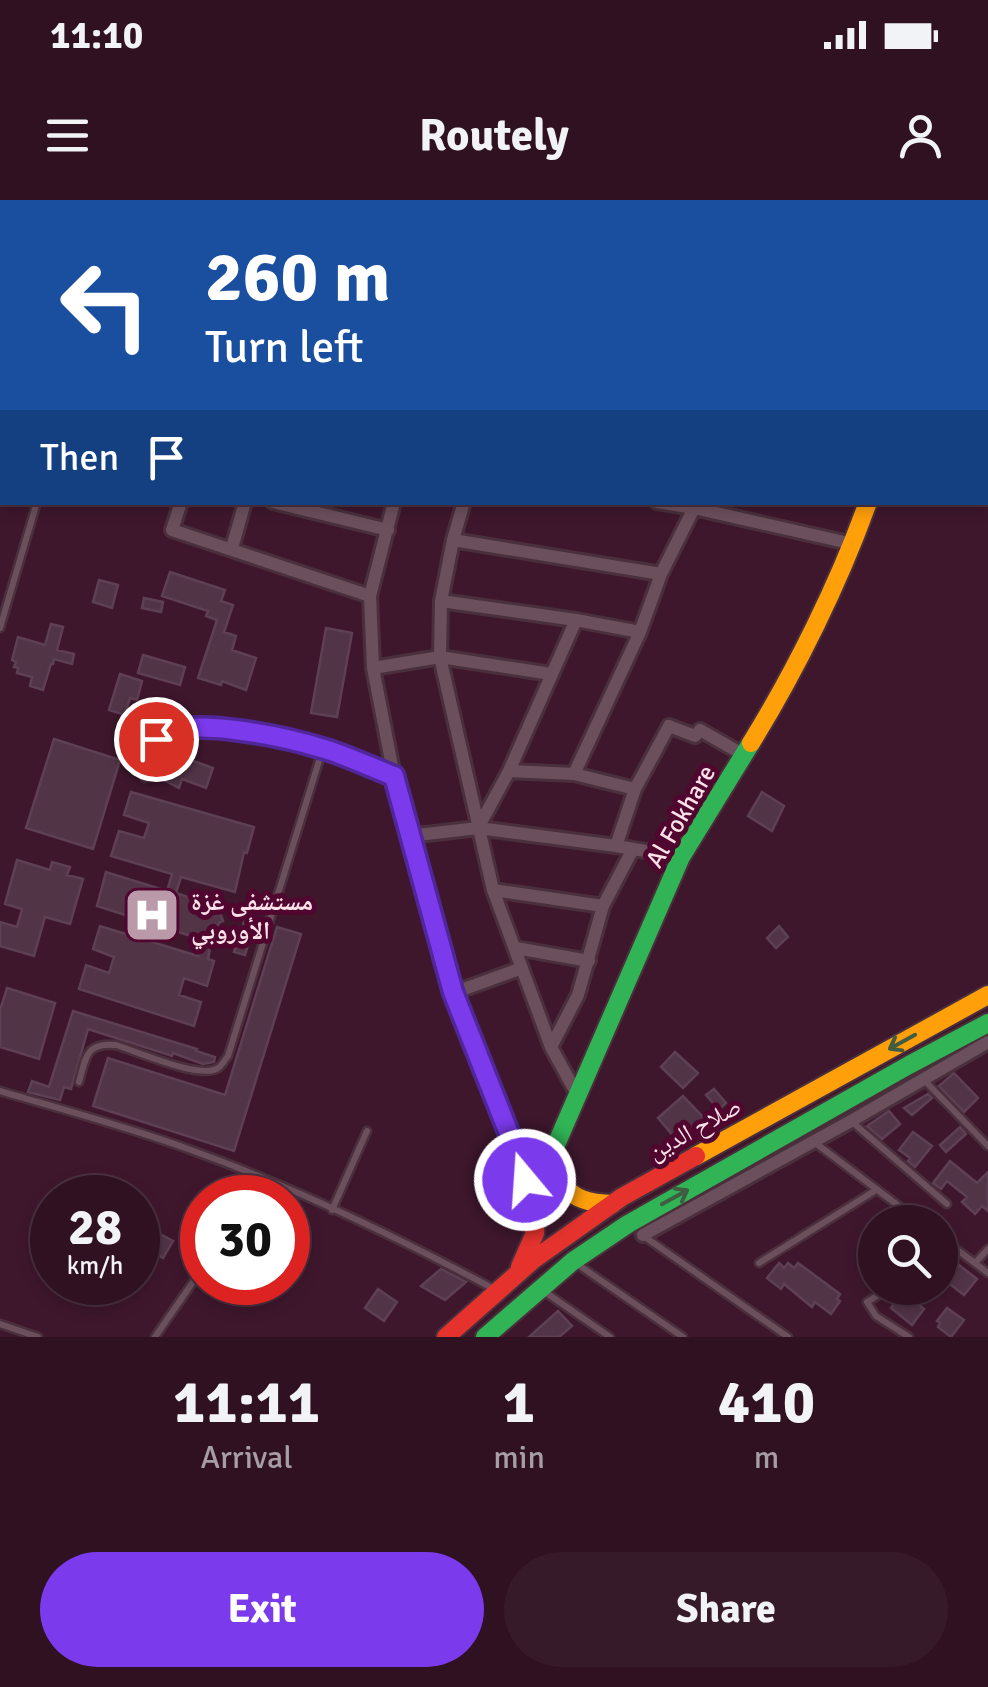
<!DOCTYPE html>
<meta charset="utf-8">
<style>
body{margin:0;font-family:Signika,"Noto Naskh Arabic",sans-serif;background:#371a2a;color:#f1f3f6;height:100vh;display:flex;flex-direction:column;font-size:38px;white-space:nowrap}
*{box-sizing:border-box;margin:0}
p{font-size:32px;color:#a79da5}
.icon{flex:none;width:55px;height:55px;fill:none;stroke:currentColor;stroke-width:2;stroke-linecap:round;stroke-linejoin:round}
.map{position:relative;height:1137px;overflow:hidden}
.side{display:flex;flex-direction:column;background:#2f1122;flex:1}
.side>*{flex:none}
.guide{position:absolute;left:0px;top:0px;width:990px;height:305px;box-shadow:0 5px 15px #0003,0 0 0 2px #4a3140;background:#1a4fa0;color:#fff;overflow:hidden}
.fabs{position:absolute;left:858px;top:1005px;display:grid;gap:20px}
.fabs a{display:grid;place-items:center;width:100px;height:100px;border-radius:50%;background:#2f1122;box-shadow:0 5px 15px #0003,0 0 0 2px #4a3140;font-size:50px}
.speed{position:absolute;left:30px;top:975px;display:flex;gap:20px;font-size:50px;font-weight:700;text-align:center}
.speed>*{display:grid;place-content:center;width:130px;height:130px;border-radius:50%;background:#2f1122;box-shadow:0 5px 15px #0003,0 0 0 2px #4a3140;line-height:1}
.speed small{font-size:25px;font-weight:400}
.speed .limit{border:15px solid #d22;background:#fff;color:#111}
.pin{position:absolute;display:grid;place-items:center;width:85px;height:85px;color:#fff;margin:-42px;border:5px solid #fff;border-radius:50%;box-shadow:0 2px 10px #0007}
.me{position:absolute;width:110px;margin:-55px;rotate:342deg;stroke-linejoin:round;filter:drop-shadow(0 0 8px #0008)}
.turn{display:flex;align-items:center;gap:35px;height:210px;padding:0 40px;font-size:45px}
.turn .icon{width:130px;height:130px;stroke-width:2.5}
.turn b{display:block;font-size:70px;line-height:85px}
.then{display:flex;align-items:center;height:95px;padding:0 40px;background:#0003;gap:20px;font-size:38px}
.eta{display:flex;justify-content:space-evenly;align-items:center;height:170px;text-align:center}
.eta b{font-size:60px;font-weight:700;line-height:70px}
.action{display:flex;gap:20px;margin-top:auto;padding:20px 40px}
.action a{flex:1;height:115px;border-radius:60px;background:#7c3aed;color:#fff;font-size:40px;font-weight:700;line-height:115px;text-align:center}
.action a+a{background:#371a2a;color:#f1f3f6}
.status{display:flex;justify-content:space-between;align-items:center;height:70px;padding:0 50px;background:#2f1122;direction:ltr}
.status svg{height:28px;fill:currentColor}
header{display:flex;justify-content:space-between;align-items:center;height:130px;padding:0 40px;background:#2f1122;font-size:45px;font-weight:700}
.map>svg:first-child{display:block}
</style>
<div class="status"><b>11:10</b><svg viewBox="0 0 49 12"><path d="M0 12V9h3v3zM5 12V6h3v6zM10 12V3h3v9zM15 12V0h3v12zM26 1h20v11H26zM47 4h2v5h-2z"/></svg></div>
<header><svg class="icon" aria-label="menu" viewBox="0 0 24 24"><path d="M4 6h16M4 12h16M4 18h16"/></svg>Routely<svg class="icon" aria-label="person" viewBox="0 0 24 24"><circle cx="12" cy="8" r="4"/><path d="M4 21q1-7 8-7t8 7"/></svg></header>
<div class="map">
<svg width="988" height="1137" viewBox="0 0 988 1137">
<rect width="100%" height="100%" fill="#3f172d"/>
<!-- building -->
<path fill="#523447" stroke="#5e4054" stroke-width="2.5" d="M170 372 225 390 221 401 233 405 224 432 236 436 232 450 256 458 246 490 222 481 221 485 198 478 217 420 206 416 208 411 162 396Z
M99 380 118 385 112 408 93 402Z
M144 398 163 402 161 412 142 408Z
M51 424 63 427 57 450 74 454 72 464 54 459 53 464H51L43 490 30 486 32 477 17 473 18 468 14 467 16 462 12 460 18 437 45 445Z
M326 428 352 433 337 517 311 513Z
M143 455 185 467 180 485 138 473Z
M120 474 142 481 137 500 130 498 125 515 109 510Z
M54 539 120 560 93 649 26 628Z
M181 542 192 546 188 559 213 568 206 588 182 579 179 588 160 578 165 561 174 564Z
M131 592 254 627 247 653 244 652 235 692 181 677 176 693 222 709 220 713 223 721 219 723 216 733 219 737 211 743 208 759 214 761 207 786 184 778 179 795 201 802 194 826 79 789 86 765 109 773 114 757 93 749 100 726 198 756 191 736 97 706 106 672 167 691 172 674 111 656 119 631 144 638 149 623 124 615Z
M762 592 784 606 772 631 748 616Z
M17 660 50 670 52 662 70 667 67 675 83 679 70 724 45 717 34 756 0 746V722L17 727 22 709 5 704Z
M246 716 256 719 245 755 234 752Z
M779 726 788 737 776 748 767 738Z
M277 727 301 734 234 951 93 906 108 858 225 895Z
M7 788 55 803 39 859 0 847V810Z
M73 811 197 849 196 851 215 857 214 862 203 864 173 853 172 856 88 829 71 889 64 887 60 900 28 892 32 881 49 887Z
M675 852 698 873 683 888 661 867Z
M954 873 978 898 964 912 939 886Z
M714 889 726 903 719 910 706 895Z
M928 894 932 898 912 915 904 908Z
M683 896 704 918 690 933 688 930 675 938 658 918Z
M889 911 900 924 882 939 867 926Z
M960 927 966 934 946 952 940 945Z
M913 932 932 946 915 967 908 961 910 958 899 950Z
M950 961 977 983 988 972V1011L982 1006 975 1014 962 1002 967 997 947 981 941 989 933 983Z
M160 1034 173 1041 163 1058 151 1051Z
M779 1063 784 1068 788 1063 794 1068 798 1063 840 1094 837 1099 840 1101 831 1114 815 1102 812 1107 784 1084 781 1089 767 1078Z
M959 1065 977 1079 964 1095 946 1081Z
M441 1069 466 1082 445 1100 421 1086Z
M378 1089 397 1102 384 1121 365 1108Z
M903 1091 924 1109 912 1125 891 1108Z
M947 1108 964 1120 951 1137 938 1127 940 1123 937 1121Z
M558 1111 572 1126 559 1137H529Z"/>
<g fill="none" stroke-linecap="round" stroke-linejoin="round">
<!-- lane casing -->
<g stroke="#4a303c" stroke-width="11">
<path id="lane" d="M988 51V52
M0 428 37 302
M145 578C149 566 151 544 161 534 183 513 293 541 323 548
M924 880 988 946
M79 882C86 857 86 842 116 845 136 851 201 880 218 868 221 867 226 858 228 856L323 548 394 576
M0 891C64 910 129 927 191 950 294 987 395 1036 492 1088
M851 921 947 1004
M814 942 920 1022
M252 998 265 979
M332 1010 367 931
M645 1037 788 1137
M940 1037 988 1073
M940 1056 946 1052 949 1044
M759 1063 876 990
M975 1063 988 1049
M577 1064 683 1137
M890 1088 867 1102 876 1116 909 1137
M545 1092 610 1137
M0 1124 38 1137
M155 1137 202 1069"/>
</g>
<!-- street casing -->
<g stroke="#4a303c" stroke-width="18">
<path id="street" d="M355 2V0
M0 163H2
M0 225 2 218
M181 302 172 330 370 396
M273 302 388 330
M394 302 370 396 373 468 394 576 453 793 525 974
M464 302 453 340 441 401 440 457 493 690 551 847 578 896
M657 302 694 308 853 344
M453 340 661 374
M232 348 245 302
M441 401 576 420 640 432
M373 468 440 457 551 474
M509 571 574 574
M635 589 574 574 640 432 661 374 694 308
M478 628 616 646 681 657
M409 636 478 628 509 571 576 420
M616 646 635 589 669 526 695 536 700 530 744 555
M493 690 603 706
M516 748 589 761
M453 793 522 768
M551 847 578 795 603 706 633 649
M525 978a17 17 0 1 1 34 0a17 17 0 1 1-34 0Z
M643 1035 851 921 988 842"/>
</g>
<!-- fast casing -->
<g stroke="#4a303c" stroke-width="22">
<path id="fast" d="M988 226V227
M549 961 681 657 751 543
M485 1137 573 1061 628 1024 909 865 988 823"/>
</g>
<!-- slow casing -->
<g stroke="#4a303c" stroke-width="22">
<path id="slow" d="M751 543C796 470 839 383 868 302
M696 956 988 795
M559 982C575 1000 589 1003 612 1004"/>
</g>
<!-- jam casing -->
<g stroke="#4a303c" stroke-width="22">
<path id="jam" d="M981 0V2
M520 1067 535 1033 536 993
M446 1137 533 1060 622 997 696 956"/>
</g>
<!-- path -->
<path stroke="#6f5562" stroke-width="2.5" stroke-dasharray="8 5" stroke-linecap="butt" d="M42 2 43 0
M165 2 166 0
M560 2 561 0
M0 137 2 129"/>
<!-- lane -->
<use href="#lane" stroke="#6c4f5d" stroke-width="6"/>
<!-- street -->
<use href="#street" stroke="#6c4f5d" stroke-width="12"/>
<!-- fast -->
<use href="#fast" stroke="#30b455" stroke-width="18"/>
<!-- slow -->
<use href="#slow" stroke="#ff9f0a" stroke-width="18"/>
<!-- jam -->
<use href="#jam" stroke="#e5322d" stroke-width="18"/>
</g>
<!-- one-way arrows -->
<defs><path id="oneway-shaft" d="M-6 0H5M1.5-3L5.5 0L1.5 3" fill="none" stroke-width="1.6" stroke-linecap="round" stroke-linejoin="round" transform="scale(2.5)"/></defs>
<g stroke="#405d42">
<use href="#oneway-shaft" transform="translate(902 842) rotate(151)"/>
<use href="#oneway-shaft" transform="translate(675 997) rotate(-29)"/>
</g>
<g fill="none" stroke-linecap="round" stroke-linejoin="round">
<!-- route casing -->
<g stroke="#51269a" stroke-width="25">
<path id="route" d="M156 539C180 513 288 538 321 548 346 555 370 567 394 576L453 792 525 974V980"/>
</g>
<!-- route -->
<use href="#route" stroke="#7c3aed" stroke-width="18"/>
</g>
<!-- icons -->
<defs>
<g id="hospital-square" transform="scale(2.875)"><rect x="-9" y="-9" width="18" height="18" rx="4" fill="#ba9aa8" stroke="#50062e"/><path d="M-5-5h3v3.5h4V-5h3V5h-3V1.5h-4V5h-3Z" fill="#fff"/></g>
</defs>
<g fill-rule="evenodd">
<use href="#hospital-square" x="152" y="715"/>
</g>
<g text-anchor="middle" stroke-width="10" stroke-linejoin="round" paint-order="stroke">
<!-- street labels -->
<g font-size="25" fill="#fce1ea" stroke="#50062e">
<text transform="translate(680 616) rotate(-60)" y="9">Al Fokhare</text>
<text transform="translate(694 928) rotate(-29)" y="9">صلاح الدين</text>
</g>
<!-- poi labels -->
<g font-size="25" font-weight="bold" fill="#fce1ea" stroke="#50062e" text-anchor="start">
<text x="191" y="710">مستشفى غزة<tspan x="191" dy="29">الأوروبي</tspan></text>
</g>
</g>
</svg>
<div class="fabs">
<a><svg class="icon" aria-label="search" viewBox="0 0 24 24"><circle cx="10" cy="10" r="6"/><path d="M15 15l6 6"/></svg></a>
</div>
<div class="speed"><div>28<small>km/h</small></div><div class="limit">30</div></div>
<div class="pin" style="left:156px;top:539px;background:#d93025"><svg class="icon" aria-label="arrive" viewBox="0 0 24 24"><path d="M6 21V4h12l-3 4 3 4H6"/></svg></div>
<svg class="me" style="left:525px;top:980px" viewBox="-20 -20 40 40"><circle r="17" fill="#7c3aed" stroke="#fff" stroke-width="3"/><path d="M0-11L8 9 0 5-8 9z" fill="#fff"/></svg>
<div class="guide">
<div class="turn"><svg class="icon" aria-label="left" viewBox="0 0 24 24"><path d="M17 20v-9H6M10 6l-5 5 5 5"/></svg><div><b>260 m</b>Turn left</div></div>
<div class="then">Then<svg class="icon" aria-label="arrive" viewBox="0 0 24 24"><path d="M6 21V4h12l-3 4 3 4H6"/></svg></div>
</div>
</div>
<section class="side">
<div class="eta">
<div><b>11:11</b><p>Arrival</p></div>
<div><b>1</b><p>min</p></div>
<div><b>410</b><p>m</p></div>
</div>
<div class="action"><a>Exit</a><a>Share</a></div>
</section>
